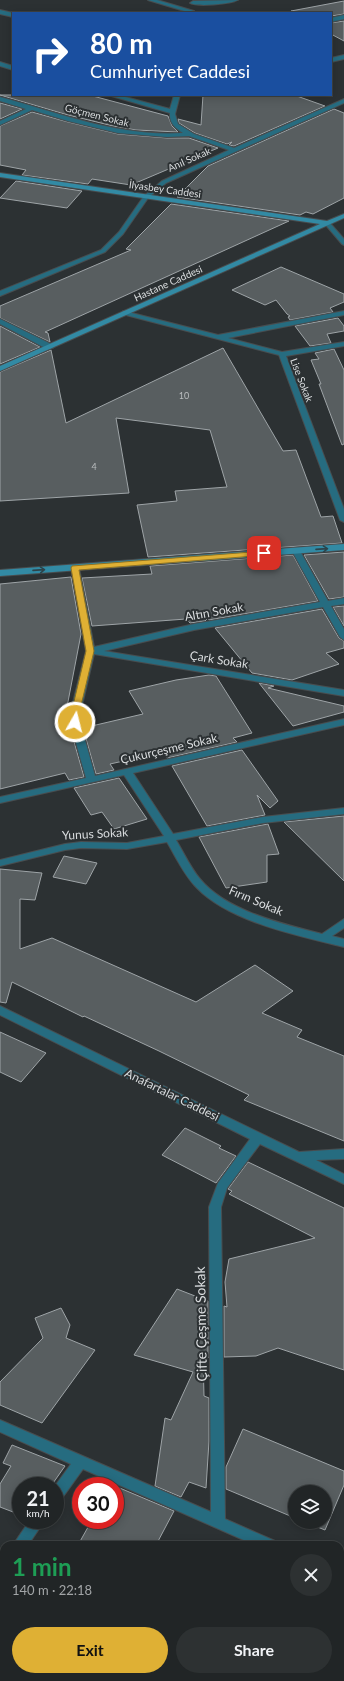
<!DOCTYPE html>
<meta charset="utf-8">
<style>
body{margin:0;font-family:Lato,sans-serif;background:#2d3132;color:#f1f3f6;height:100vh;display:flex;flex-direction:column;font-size:15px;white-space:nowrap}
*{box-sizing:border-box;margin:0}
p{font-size:13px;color:#a2a5a7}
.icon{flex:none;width:22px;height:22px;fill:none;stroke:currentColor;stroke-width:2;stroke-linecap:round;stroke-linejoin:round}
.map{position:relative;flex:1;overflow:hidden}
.drawer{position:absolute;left:0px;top:1541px;width:344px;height:140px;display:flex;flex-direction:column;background:#212526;border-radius:12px 12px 0 0;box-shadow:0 2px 10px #0003,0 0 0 1px #3e4243}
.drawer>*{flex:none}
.hud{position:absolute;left:12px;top:12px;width:320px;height:84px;border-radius:0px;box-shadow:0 2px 10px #0003,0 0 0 1px #3e4243;background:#1a4fa0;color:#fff;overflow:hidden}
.buttons{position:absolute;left:288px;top:1485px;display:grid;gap:8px}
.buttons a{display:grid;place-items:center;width:44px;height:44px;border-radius:50%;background:#212526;box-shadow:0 2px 10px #0003,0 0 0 1px #3e4243;font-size:20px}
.speed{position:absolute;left:12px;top:1477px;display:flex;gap:8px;font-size:20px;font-weight:700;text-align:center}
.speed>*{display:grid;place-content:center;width:52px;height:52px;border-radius:50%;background:#212526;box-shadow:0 2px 10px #0003,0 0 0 1px #3e4243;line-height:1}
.speed small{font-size:10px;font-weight:400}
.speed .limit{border:6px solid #d22;background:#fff;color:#111}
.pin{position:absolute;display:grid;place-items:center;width:34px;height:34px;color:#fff;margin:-17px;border-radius:8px;box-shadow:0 2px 6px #0006}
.me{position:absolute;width:44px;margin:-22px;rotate:8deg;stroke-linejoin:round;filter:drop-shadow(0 0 3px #0008)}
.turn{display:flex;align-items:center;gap:14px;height:84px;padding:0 12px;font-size:18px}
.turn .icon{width:52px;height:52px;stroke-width:2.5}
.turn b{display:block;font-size:28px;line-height:34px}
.round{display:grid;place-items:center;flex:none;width:42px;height:42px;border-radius:21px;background:#2d3132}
.headline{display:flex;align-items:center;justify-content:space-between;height:68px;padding:0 12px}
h1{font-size:24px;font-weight:700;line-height:30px;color:#1e9e55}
.action{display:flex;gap:8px;margin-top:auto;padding:8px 12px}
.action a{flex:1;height:46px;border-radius:24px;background:#dfb034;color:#111;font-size:16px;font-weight:700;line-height:46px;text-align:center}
.action a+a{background:#2d3132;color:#f1f3f6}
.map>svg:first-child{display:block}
</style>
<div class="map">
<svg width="344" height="1681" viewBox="0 0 344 1681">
<rect width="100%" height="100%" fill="#2c3133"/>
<!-- building -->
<path fill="#585e60" stroke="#9ea4a7" d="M344 1V14L331 16V13H295L291 11Z
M344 21V41L331 34V23Z
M0 95H89L168 116 172 126 178 132 136 130 113 126 68 115Z
M203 95H294L325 106 234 146 229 145 232 142 227 144 195 133 179 123 178 119 201 125Z
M0 103 22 109 0 119Z
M334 109 344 113V198L313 214 306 212 300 215 177 197 208 166Z
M32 112 68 122 118 134 167 138H189L218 148 131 185 92 179 88 184 22 175 26 170 0 165V126Z
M16 181 82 191 67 208 0 198Z
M171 204 289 221 45 332 48 333 50 342 0 318V306L131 250 126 249Z
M281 267 344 294V302L330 308 333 312 290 320 288 317 290 316 287 314 276 300 265 305 232 290Z
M338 318 344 326V331L327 334 331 343 310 346 295 326Z
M0 326 40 347 0 364Z
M223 348 283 451 296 450 321 517 333 516 342 543 148 557 137 505 177 501 175 491 227 487 210 430 116 418 129 493 0 501V372L51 350 66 423Z
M334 349 344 370V444L342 445 319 384H321L311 360 319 359 315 353Z
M344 552V597L329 599 304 555Z
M293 555 318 601 209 620 208 618 205 621 190 623 186 619 92 626 82 578 152 574 150 566Z
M71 577 81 634 62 733 71 731 84 777 69 780 65 773 0 789V584Z
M344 606V626L333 607Z
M322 609 339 638 344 641V648L326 653 339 664 292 680 252 673 215 628Z
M209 675 216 676 252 733 233 738 237 742 167 758 164 752 110 764 114 770 96 774 83 728 143 714 129 691 176 680Z
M259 683 274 686 268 688 344 706V712L293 726Z
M242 750 278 801 270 808 257 795 265 815 207 826 172 766Z
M119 778 147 819 114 829 102 812 91 815 74 788Z
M344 816V881L284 822Z
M268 824 279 854 267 855V882L226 888 199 837Z
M64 856 97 863 86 884 53 877Z
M0 869 42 873 35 900 20 899V949L52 938 196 1002 255 965 293 991 262 1013 302 1030 297 1037 344 1056V1141L244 1100 249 1095 159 1051 84 1016 83 1017 12 982 6 1003 0 1002Z
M0 1032 46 1053 21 1082 0 1072Z
M185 1128 221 1146 219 1148 236 1156 216 1183 162 1155Z
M248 1162 344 1208V1370L278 1348 256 1356 224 1357V1306L227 1307 225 1282 229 1259 315 1238 229 1194 232 1191 228 1189Z
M177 1289 208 1301V1358H203L204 1396 209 1398V1441L206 1488 189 1482 181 1497 155 1486 165 1418 171 1420 193 1372 134 1355Z
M61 1308 70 1325 66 1338 95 1350 42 1423 0 1405V1382L43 1338 35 1318Z
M243 1429 344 1471V1485L325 1530 305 1522H325V1492H295V1518L226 1489V1467Z
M12 1445 65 1466 51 1486H21V1515L0 1507V1484L11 1466 3 1463Z
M115 1486 174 1511 156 1545H78L92 1520H115Z"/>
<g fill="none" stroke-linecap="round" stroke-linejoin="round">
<!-- minor casing -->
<g stroke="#484d4f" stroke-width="2">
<path id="minor" d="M148 0H157L194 11 191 13Z
M238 0C231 4 197 7 190 3L193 1Z
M0 10 13 13V17L0 14Z
M344 15V19L331 22V18Z
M344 55V59L331 62V58Z
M0 62 13 66V70L0 66Z
M108 95H118L170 109 174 95H180L175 114 178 124 194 134 234 148 342 100 344 99V103L166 183 148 198 123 234 105 252 0 296V291L101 250 119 232 144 196 162 181 229 150 189 136 167 137 118 133 68 121 32 110 0 125V121L26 109 0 101V97C60 113 118 137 183 133 175 128 169 123 170 113Z
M325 222H329L344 239V245L342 244 325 224Z
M124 311 218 335 344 311V315L228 338 282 352 344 342V346L286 356 344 509V522L340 520 279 355 122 314V312Z
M0 319 53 345 54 347 50 349H47L0 324Z
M296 548 300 551 328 601 344 598V604L331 606 344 629V640L340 637 323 607 194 630 104 651 344 690V696L94 654 80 714V722L95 776 344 719V725L133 773 173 834 263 817 344 808V814L263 823 176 840C184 853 190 867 200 879 226 911 283 924 322 934L344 919V928L332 936 344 939V947C299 936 230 922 197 888 184 875 176 857 167 842L127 849 81 848 65 850 0 866V860L65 844 81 842 127 843 164 836 124 775 0 803V797L86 778 70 722V714L86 651 71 568 72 566 75 565 79 568 94 647 194 624 320 602 292 551Z
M0 1006 299 1152 344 1149V1159L316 1160 344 1174V1184L260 1144 227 1188 221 1207 225 1519 275 1541 277 1545H255L83 1469 60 1501 55 1503V1486L71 1464 0 1432V1420L211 1512 209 1207 218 1183 250 1139 0 1015Z
M30 1520H45L28 1545H13Z
M4 1557V1571L0 1572V1558Z
M340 1568 344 1570V1584L340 1582Z"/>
</g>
<!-- secondary casing -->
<g stroke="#484d4f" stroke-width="2">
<path id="secondary" d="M0 173 327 221 344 214V218L0 371V366L320 224 0 177Z
M344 544V550L0 576V570Z"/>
</g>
<!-- minor -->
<use href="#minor" fill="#266c80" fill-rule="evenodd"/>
<!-- secondary -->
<use href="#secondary" fill="#328aa4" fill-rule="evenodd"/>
</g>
<!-- one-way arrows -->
<defs><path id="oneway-shaft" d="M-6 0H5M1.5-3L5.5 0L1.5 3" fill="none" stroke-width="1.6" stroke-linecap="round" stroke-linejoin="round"/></defs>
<g stroke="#2d434a">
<use href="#oneway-shaft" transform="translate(322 549) rotate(-4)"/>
<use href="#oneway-shaft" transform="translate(39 570) rotate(-4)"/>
</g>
<!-- route -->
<path fill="#dfb034" stroke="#917222" d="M264 551 268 553 267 555 79 570 94 651 79 714V722L75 724H72L71 714 86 651 71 568 72 566Z"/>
<g text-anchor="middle" stroke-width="4" stroke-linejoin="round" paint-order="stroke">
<!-- far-number labels -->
<g font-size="9" fill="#babdbf">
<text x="184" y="399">10</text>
<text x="94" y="470">4</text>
</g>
<!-- far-street labels -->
<g font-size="10" fill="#dadddf" stroke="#2c3133">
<text transform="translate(97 115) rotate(14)" y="4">Göçmen Sokak</text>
<text transform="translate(189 159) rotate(-24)" y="4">Anıl Sokak</text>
<text transform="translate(165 189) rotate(8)" y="4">İlyasbey Caddesi</text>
<text transform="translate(168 283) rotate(-24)" y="4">Hastane Caddesi</text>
<text transform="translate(302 380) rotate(69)" y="4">Lise Sokak</text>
</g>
<!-- street labels -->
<g font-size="12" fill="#dadddf" stroke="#2c3133">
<text transform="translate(214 612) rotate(-10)" y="4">Altın Sokak</text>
<text transform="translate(219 660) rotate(9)" y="4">Çark Sokak</text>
<text transform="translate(169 749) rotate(-13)" y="4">Çukurçeşme Sokak</text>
<text transform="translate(95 834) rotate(-3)" y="4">Yunus Sokak</text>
<text transform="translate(256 901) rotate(23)" y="4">Fırın Sokak</text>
<text transform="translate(172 1095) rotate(26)" y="4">Anafartalar Caddesi</text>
</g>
<!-- near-street labels -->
<g font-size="14" fill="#dadddf" stroke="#2c3133">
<text transform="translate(201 1324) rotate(-91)" y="5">Çifte Çeşme Sokak</text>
</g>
</g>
</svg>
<div class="buttons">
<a><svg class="icon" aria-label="layers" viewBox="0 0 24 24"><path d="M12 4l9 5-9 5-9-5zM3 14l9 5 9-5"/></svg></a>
</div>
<div class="speed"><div>21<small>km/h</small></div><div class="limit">30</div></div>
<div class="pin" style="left:264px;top:553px;background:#d93025"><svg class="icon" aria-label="arrive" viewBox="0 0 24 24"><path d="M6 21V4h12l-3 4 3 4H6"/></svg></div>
<svg class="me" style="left:75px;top:722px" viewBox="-20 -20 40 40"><circle r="17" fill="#dfb034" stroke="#fff" stroke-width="3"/><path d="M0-11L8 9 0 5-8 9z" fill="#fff"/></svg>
<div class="hud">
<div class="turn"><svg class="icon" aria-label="right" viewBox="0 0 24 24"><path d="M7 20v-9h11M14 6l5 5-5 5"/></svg><div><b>80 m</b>Cumhuriyet Caddesi</div></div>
</div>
<section class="drawer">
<div class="headline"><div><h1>1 min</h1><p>140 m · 22:18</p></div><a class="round"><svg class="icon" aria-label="close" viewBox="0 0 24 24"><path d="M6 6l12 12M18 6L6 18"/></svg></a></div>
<div class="action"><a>Exit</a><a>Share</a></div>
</section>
</div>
